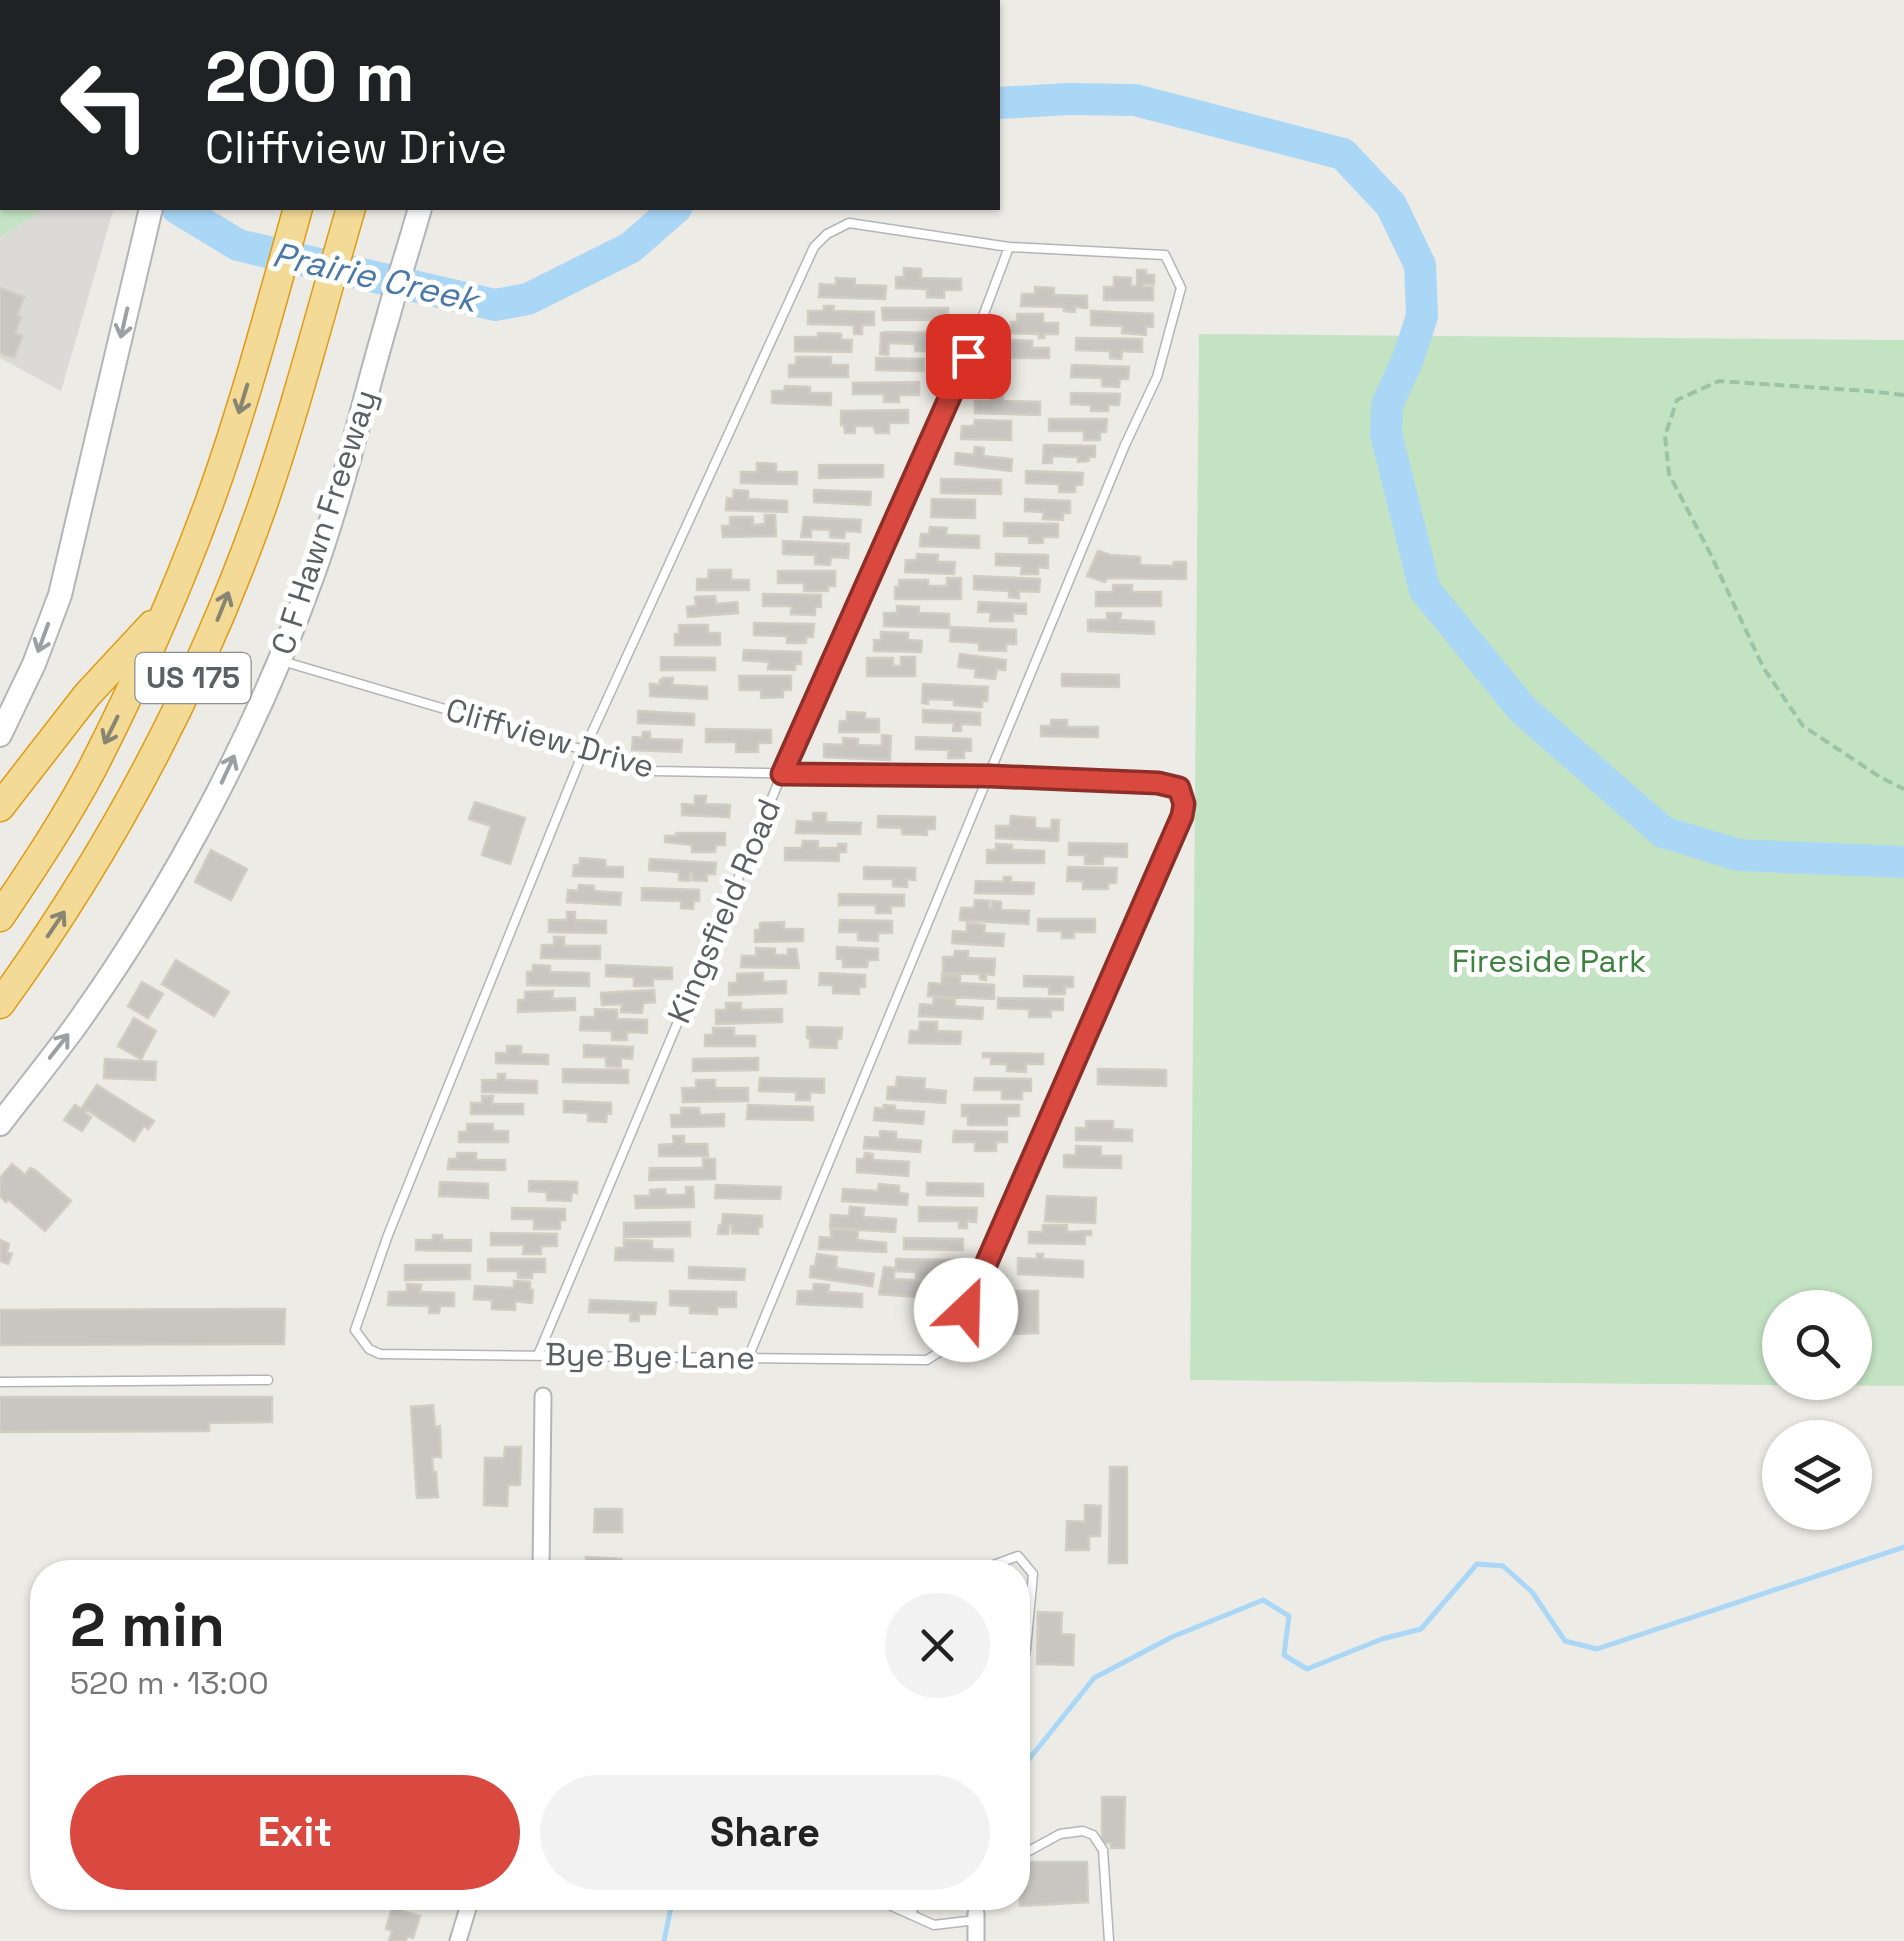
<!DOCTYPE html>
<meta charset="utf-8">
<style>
body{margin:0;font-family:"Space Grotesk",sans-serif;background:#f2f2f2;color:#222;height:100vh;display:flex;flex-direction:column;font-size:38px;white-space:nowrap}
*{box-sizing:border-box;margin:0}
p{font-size:32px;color:#767676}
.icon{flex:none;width:55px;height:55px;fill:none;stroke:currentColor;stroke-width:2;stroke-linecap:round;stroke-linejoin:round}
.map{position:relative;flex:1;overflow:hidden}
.details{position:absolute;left:30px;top:1560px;width:1000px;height:350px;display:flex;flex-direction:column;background:#fff;border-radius:40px;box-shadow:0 2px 8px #0004}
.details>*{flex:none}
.guide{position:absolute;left:0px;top:0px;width:1000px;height:210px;box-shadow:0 2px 8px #0004;background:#202124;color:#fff;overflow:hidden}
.buttons{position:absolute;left:1762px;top:1290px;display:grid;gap:20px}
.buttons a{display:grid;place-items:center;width:110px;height:110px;border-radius:50%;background:#fff;box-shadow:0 2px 8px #0004;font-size:50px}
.pin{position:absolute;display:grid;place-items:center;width:85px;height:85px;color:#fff;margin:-42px;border-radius:20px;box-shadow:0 5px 15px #0006}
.me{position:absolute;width:110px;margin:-55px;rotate:24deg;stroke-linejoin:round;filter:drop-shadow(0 0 8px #0008)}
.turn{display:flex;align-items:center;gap:35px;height:210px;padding:0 40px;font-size:45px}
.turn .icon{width:130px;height:130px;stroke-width:2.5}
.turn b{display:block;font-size:70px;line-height:85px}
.round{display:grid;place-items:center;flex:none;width:105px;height:105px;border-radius:52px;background:#f2f2f2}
.overview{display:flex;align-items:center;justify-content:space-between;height:170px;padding:0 40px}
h1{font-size:60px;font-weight:800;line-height:75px}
.action{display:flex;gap:20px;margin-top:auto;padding:20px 40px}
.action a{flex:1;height:115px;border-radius:60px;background:#d9493f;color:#fff;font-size:40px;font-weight:800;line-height:115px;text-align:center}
.action a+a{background:#f2f2f2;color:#222}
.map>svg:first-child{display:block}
</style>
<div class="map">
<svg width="1904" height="1941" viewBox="0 0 1904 1941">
<rect width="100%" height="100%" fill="#edebe5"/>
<!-- industrial -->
<path fill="#dcdad7" d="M46 208H114L61 391 0 358V237Z"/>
<!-- green -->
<path fill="#c4e3c3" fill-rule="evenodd" d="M0 0H6L8 2H2V208H46L0 237Z
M1199 334 1904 340V1386L1190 1380ZM1780 1308H1855V1382H1780Z"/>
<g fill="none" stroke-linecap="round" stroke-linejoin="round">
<!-- stream -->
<path stroke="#abd7f7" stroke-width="5" d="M1018 1773 1094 1678 1172 1637 1263 1600 1289 1616 1284 1655 1307 1669 1382 1639 1421 1629 1477 1564 1503 1566 1532 1592 1565 1641 1597 1649 1904 1547
M664 1941 673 1898"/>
<!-- river -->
<path stroke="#abd7f7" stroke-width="32" d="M7 0 8 2
M998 103 1069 99 1135 100 1343 154 1391 205 1420 265 1422 316 1408 359 1387 405 1386 434 1425 590 1522 709 1663 832 1738 855 1904 862
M177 208 238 245 495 305 528 299 630 248 676 208"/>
</g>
<!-- building -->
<path fill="#c9c6c2" stroke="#d2cdc3" stroke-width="2.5" d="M904 268 921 269V278L961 279V290H944V298L927 297V289L896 288V277H904Z
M1137 270H1146V275H1154V284H1143V287H1153V300H1104V287H1114V277L1131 278V286H1137Z
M836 278 855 279V285L886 286 885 299 819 297 820 284 836 285Z
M1035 287 1054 288V295L1087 296V308L1075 307V312L1064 311V307L1021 306 1022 294H1035Z
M0 288 24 297 17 315 21 317 15 333 22 336 14 358 0 353Z
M824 306H834L833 311 874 312V325H862V334H854V325L808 324V311H824Z
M882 308H948V320H883Z
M1091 311 1153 314V327L1146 326V335L1122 333 1123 326 1091 325Z
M1017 314H1043V323H1058V334H1044V338H1039V334L1010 333 1011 322H1017Z
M887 332 941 333V344L927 343V351H915V344L889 343 888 355 880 354 881 333Z
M818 333 841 334V340H852L851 352 795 351V337H818Z
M1076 338 1142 339V352L1122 351 1121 359 1110 358V351L1076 350Z
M1009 340 1032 341V348H1049V358H1002V347H1008Z
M796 357H831V365H848V377H789V365H796Z
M876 358 924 359V371L876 370Z
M1072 365 1129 367 1128 379H1120L1119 387 1102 386V378L1071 377Z
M919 382V395H899V402H884V394H853V383Z
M785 386 810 387V393H831V405L772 403V391H784Z
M1071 393 1120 394 1119 405H1108V411H1091V405L1071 404Z
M990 395 1003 396V401L1040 402V415L975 413V401H990Z
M908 410V423H889V433H876L873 426H855V433H845L844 425H841V411Z
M1049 419H1107L1106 432H1100V440H1084V431H1049Z
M975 420 1011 421V440L961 439 962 426H974Z
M1044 445 1095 446V457H1088L1089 461 1078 462V457L1052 456V463H1043Z
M975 447 984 448 983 456 1012 459 1011 471 955 464 956 453 974 455Z
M757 463 776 464V472H797V484L741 483V472H757Z
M819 465H883V477L819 478Z
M1026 471 1083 473 1082 485H1075V492H1059V484L1026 483Z
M941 479 1001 480V494L941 493Z
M734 490 748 491V499L787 501V512L726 510 727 498 733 499Z
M814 490 871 492 870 505 814 502Z
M932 499 975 500V518L931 517Z
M1025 499 1070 501V513H1063V520L1043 519 1044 512 1025 511Z
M765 515H775L776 536 723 537 722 526H730V517H753V525L765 524Z
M804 517 861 520 860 532 845 531 844 538 830 537V530L811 529V537H801Z
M1004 523 1058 524V537H1043V543H1029V536H1004Z
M930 527 947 528 946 535 979 536V548L920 546 921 534H929Z
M783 541 849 544 848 558 831 557 830 565 815 564V555L783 554Z
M1098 551 1111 555 1140 557V565L1173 566 1174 562H1186V579L1107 578 1105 582 1087 576Z
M917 554 938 555 937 562H955L954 574 905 572 906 560H917Z
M996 554 1048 555V568L1038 567V574H1021L1022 566 996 565Z
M709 570H731V580H749V590H697V579H708Z
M778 571H835V586H828V591H804V583H778Z
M974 576 1040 579 1039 592 1019 591V598L1009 597V591L974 589Z
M947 578H961V599H895V587H899V580H928V586H947Z
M1113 585H1132V592H1161V606H1096V592H1113Z
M763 594 821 595V607H815V615L791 614 792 606H763Z
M715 596 716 604 737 602 738 613 688 617 687 607 696 606 695 597Z
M979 602 1026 604V614L1013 613V621H990L991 612H978Z
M897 606 919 607V613L949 614V628L884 626V613H897Z
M1107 613H1121L1120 620 1154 622V634L1088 631V620H1107Z
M754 623 814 624 813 637H806V643H787V636L754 635Z
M679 625H708V633H720V645H675V634H679Z
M951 627 1016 630V644H1006V651L979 650V643L950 641Z
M881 632 908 633V640L922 641 921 652 874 651V640H881Z
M744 650 801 652V664H795V670L768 669 769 662 743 660Z
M960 654 1006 660 1005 670 997 669 995 679 975 677 976 669 958 667Z
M661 657 715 658V670H661Z
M901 657H915V676H867V658H893V666H901Z
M1062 674 1119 675V687L1062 686Z
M739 676H791V690H783V697L761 698V690H740Z
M663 678H673L672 685 707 687V699L650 696V684L660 685V680L663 681Z
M923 684 988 687 987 701H982V707L954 705V700L928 699V704L922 703Z
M923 710 980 713V725L961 724V731H953L954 723 923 722Z
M638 711 694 714V725L638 723Z
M847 712 865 713V719H879V732H839L840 721H847Z
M1051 720H1067V727H1098V737L1041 736V726H1051Z
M706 729 771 730V743H758V752H736V742H706Z
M643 732H650V739L682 740 681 752 632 750 633 737 642 738Z
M882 735 891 736 890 760 824 757V744L843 745V738L858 739V745L882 746Z
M916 737 971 739V751H964V758H948L949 750 916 749Z
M695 796H706L705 804 730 805 729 817 682 815V804L695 805Z
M475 802 525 818 510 864 482 855 491 826 469 819Z
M813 813H826V822L861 823 860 834 796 833 797 821 813 822Z
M878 816 935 817V829H927V835L902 834V828L878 827Z
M1011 816 1035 818V828L1051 829 1052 820H1059L1058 841 996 838V826H1010Z
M676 833H725V845H716L715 852H692V845L665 842V836H676Z
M803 841H818V848H838V844H846V852H839V861L785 860V848H802Z
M1069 843 1127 844V857L1103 856V864H1085V855H1069Z
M996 844 1012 845V850L1044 851V863H987V850H996Z
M211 850 247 869 231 900 195 882Z
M580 858 605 860 606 867H623V877L573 876 574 865H580Z
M650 859 716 863 715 874H707V881L692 880 693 873H690L689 881 679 880V872L649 870Z
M864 867 915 868V880L907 879V887L893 886V879H864Z
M1068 867 1117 868 1116 883H1108V889H1083V881H1067Z
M1004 877H1011V882L1034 883 1033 894 975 893 976 881 1004 882Z
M579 885 594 886V891L621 893 620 905 567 902 568 890 578 891Z
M642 888 699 890V901H694L693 909 681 908V901L642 900Z
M839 894 904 895V906H891V913H876V905H839Z
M975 900 989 901V909H992V901L1001 902V910L1029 911 1028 924 960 920 961 908H974Z
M567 912H575V920L606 921V933L549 932V920H567Z
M1038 919H1095V932H1074V938H1062V931H1038Z
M840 920 892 921V933H878V941L858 940V932H839Z
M784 922V929H803V941L755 942V930H760V923Z
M967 923 985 925 984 933 1004 934 1003 946 952 943 953 931 967 932Z
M554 937H564V946H600V959L541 958 542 945H554Z
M837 947 878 949V960H868L867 967H843V959H837Z
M756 948 775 949V955H788V949H796L799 968 741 967 742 956H756Z
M955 951H968V958L995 959 994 975 986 974V980L980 979V974L943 973V957H954Z
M176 960 229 992 214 1016 162 984Z
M533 965 550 966V972L589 973V986L527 985V972H533Z
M606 965 672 968V979H653V986H634V977L606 976Z
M763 973V982L786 981V993L729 995V983H737V974Z
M820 973 865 975V987H859V994L833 993V985H819Z
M942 975 960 976V983L994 985V999L928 996 929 983 942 984Z
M1024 976 1073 977V987H1065V994H1049V987L1024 986Z
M142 982 163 994 148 1018 128 1006Z
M654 990 655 1002 643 1003 642 1013 621 1012 622 1004 602 1005 601 993Z
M553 991 552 999 575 998V1010L518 1012V1000H525V992Z
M934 997 955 999V1006L983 1008 982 1019 919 1016 920 1004 933 1005Z
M998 998 1063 999V1010H1051V1017H1029V1009L998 1008Z
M726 1003H741V1010L782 1009V1022L716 1024V1010H726Z
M595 1009 617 1010V1019L647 1020V1033L627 1032V1040H612V1031L580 1030 581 1017H595Z
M134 1018 156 1031 141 1059 118 1046Z
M920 1022H937V1031L961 1032 960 1044 909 1043 910 1031H919Z
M807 1027 842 1028 841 1039H837V1048L810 1047V1038H807Z
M713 1028H734V1036H755V1046H705V1035H713Z
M584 1045 633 1047 632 1059 621 1058V1067L606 1066V1057H584Z
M507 1046H521V1054L548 1055V1064L496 1063V1053H507Z
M983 1053 1043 1054V1064H1026V1072L1007 1071V1064H991V1057H983Z
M758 1058V1070L693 1071V1059Z
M105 1059 156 1062 155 1080 104 1078Z
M563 1069 628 1070V1083L563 1082Z
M1098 1069 1166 1070V1086L1098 1084Z
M498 1074H505V1080L537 1081V1093L482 1092V1080H498Z
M897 1077 925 1079 924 1089 946 1091 945 1103 887 1099 888 1087H896Z
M760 1078 824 1079V1093L810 1092V1100H796V1092L759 1091Z
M975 1078 1031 1079V1091H1022V1099H1002V1090H974Z
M696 1080H715V1088H748V1101L683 1102 682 1088H696Z
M97 1085 154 1121 148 1129 144 1126 134 1141 87 1110 85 1113 91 1117 82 1131 64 1120 75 1105 81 1109Z
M482 1096H493L492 1104H523V1114H471V1103H482Z
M564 1101 611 1103V1114L607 1113 606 1122 588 1121V1113L564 1112Z
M748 1105 813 1107V1120L747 1119Z
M884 1105 895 1106V1110L924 1112 923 1124 874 1120 875 1108 884 1109Z
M962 1105H1019V1116H1007V1125H968V1116H962Z
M681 1108H699L700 1115 724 1114V1126L672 1127 671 1115H681Z
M1086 1121H1113V1129L1132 1130V1141L1076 1140V1128H1086Z
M467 1124H493V1131H508V1142H459V1132H467Z
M880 1131 896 1132V1139L921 1141 920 1152 864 1148 865 1137 880 1138Z
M954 1131 1007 1132V1142H996V1151H975V1142H953Z
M673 1136H684V1144H707L708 1156H659V1145L674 1144Z
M1076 1146 1101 1147V1156H1121V1168L1064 1167V1155H1076Z
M457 1153H476V1160H505V1170L448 1169 449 1159H457Z
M865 1153 873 1154V1160L909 1162 908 1176 857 1172V1159H864Z
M703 1159H715V1179L649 1180 650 1168H703Z
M12 1164 25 1175 30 1168 35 1170 71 1201 45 1231 8 1199 6 1202 0 1196V1178Z
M529 1181 577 1182V1193L572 1192 571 1201 547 1200V1192L529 1191Z
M440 1182 488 1184V1198L439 1196Z
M927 1183 983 1184V1196L927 1195Z
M879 1184 899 1186V1193L908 1194 907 1205 842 1201 843 1189 878 1191Z
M716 1185 781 1187 780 1199 715 1198Z
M686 1187H693L694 1207 636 1208 635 1196H650V1190L665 1189 666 1195H686Z
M1047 1196 1096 1198 1095 1223 1045 1221Z
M850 1207 864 1208 863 1217 896 1219 895 1232 830 1228 831 1215 849 1216Z
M919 1207 977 1208 976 1222 967 1221V1228H959V1221H919Z
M512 1208 565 1209V1220H560V1229H534V1219H512Z
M723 1214 762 1216V1227H758V1234L732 1233V1225H729L728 1234H718L719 1225H722Z
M690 1222V1236L624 1237V1223Z
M1043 1225H1067V1232L1091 1231V1235H1085V1244L1029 1243V1232H1043Z
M831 1229 858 1230 857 1240 886 1243V1252L819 1249 820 1237 831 1238Z
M491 1233 557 1234V1246H541V1254H523L524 1245H491Z
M433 1235H442V1240H471V1251L416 1250V1240H433Z
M904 1238 963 1239V1250L904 1249Z
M0 1240 9 1244 7 1252 12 1254 8 1264 0 1261Z
M624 1240 652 1241V1249L673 1250V1261L615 1260 616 1248H624Z
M817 1254 837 1257 836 1268 874 1274 872 1286 810 1277 811 1266H815Z
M1037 1254H1043V1259L1083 1261V1277L1018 1274V1258L1037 1259Z
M488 1259H545V1272H532V1278H518V1271H488Z
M896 1259 953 1260V1272L939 1271V1279H916V1272L896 1271Z
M405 1265H470V1279L405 1280Z
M689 1267 745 1269 744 1280 689 1278Z
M884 1267 894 1268V1279L944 1282 943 1299H938L937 1306 916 1305 917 1297 879 1294Z
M514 1281 530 1282V1290H533L532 1303 515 1301V1310L492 1309V1300L474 1299 475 1286 514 1288Z
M407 1284 421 1285 420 1292 454 1293V1306H440L439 1313H429V1306L388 1305 389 1292H407Z
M814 1284 829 1285 828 1292 862 1294V1307L797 1304 798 1291H813Z
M670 1291 736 1292V1307H717V1314L690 1313V1306L670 1305Z
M1013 1291H1038V1333L1014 1334 1012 1327H1007V1318L1014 1316Z
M590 1300 656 1303 655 1314H639V1321H630L631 1313 589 1312Z
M285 1309 284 1344 0 1345V1310Z
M0 1397H272V1422L209 1423V1431L0 1432Z
M433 1405 435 1427 440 1426 441 1457H432L433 1472H436L438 1497 417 1498 411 1407Z
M505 1447H521L520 1485H508L507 1506 484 1505 485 1458H504Z
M1110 1467H1127V1563H1109Z
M1085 1505 1101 1506 1100 1536H1089V1550H1066L1067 1521 1085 1522Z
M595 1509H622V1532H594Z
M586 1557 621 1559V1572H586Z
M1038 1612 1062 1613 1061 1634 1074 1635 1073 1665 1037 1664Z
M1102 1797H1125L1124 1848H1111V1843H1102Z
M1028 1862H1087L1088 1902 1020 1906 1019 1885 1029 1884Z
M392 1908 420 1916 413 1938 407 1936 406 1941H389L392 1931 386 1929Z"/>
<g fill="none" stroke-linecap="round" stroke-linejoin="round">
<!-- lane casing -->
<g stroke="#b2b5b8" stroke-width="11">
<path id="lane" d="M282 661 655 771 990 777 1158 783 1179 787 1184 804 1182 816 950 1345 927 1360C745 1358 563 1355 380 1354L369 1349 355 1330 388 1235 584 750 814 247 827 234 849 223 1009 247 1165 255 1181 288 1157 377 1125 445 748 1358
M538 1355 782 774 968 356 1009 247
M0 1382 268 1380
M975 1572 1018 1556 1033 1574 1026 1649 1018 1689
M1018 1857 1060 1834 1083 1831 1093 1835 1103 1850 1109 1941
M874 1898 934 1925 976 1920
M909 1914 922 1898"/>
</g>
<!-- street casing -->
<g stroke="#b2b5b8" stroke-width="19">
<path id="street" d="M541 1572 543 1396
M976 1913V1941
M458 1941 471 1898"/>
</g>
<!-- secondary casing -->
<g stroke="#b1b4b8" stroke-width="26">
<path id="secondary" d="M201 2V0
M478 2V0
M0 735 34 664 60 595 151 208
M0 1124C26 1090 54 1056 79 1021 175 886 258 728 314 572 344 488 363 402 388 317 398 280 410 244 420 208"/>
</g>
<!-- highway casing -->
<g stroke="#dd9b15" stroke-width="31">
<path id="highway" d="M357 2 358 0
M410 2 411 0
M0 807 87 695 152 625
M0 917C32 869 65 820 92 769 137 681 177 591 211 498 245 403 271 305 298 208
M0 1004C111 851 199 685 262 507 296 409 322 307 351 208"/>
</g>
<!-- path -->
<path stroke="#9dc3a7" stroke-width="4" stroke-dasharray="10 5" stroke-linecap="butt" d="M1904 395 1868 391 1719 381 1677 400 1665 436 1669 474 1709 551 1763 667 1803 726 1880 777 1904 789"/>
<!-- lane -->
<use href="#lane" stroke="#fff" stroke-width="8"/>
<!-- street -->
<use href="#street" stroke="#fff" stroke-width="15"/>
<!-- secondary -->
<use href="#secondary" stroke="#fff" stroke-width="22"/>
<!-- highway -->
<use href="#highway" stroke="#f3da96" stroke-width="28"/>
</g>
<!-- one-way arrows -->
<defs><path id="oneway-shaft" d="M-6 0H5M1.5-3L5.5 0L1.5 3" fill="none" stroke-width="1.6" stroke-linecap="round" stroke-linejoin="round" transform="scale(2.5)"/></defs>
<g stroke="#9da0a2">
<use href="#oneway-shaft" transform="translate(124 323) rotate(103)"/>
<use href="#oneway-shaft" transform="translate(43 638) rotate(110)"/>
<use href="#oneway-shaft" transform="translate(228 769) rotate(-65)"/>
<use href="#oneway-shaft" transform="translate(59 1046) rotate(-52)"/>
</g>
<g stroke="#898573">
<use href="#oneway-shaft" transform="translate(243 399) rotate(107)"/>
<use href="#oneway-shaft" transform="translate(223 606) rotate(-68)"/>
<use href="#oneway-shaft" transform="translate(111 730) rotate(116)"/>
<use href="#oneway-shaft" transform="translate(56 924) rotate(-56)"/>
</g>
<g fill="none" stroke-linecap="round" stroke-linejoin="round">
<!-- route casing -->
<g stroke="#8d2f29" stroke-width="25">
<path id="route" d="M966 1310 1182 816 1184 804 1179 788 1158 783 990 776 782 774 968 356"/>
</g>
<!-- route -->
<use href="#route" stroke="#d9493f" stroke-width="18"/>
</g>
<g text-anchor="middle" stroke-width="10" stroke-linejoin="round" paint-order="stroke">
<!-- shield labels -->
<rect fill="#fff" stroke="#8d9092" stroke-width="2.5" x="135.5" y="653" width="115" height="50" rx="8"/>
<g font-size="30" font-weight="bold" fill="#5c6064">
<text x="193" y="688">US 175</text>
</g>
<!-- street labels -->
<g font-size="32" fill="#5c6064" stroke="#fff">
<text transform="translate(324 522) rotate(-72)" y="11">C F Hawn Freeway</text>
<text transform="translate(550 738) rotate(16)" y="11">Cliffview Drive</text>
<text transform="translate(724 911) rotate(-67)" y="11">Kingsfield Road</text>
<text transform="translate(650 1356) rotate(1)" y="11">Bye Bye Lane</text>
</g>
<!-- park labels -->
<g font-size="32" fill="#3d823f" stroke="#fff">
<text x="1549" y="972">Fireside Park</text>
</g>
<!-- water labels -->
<g font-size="35" font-style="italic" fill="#4a78a7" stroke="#fff">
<text transform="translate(375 277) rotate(13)" y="12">Prairie Creek</text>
</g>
</g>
</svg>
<div class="buttons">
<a><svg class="icon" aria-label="search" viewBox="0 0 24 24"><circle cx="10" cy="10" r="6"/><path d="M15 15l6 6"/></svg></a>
<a><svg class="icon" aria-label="layers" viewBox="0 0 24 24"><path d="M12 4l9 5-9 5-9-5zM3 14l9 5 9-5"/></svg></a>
</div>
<div class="pin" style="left:968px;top:356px;background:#d93025"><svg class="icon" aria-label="arrive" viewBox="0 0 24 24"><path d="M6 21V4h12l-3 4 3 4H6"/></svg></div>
<svg class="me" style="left:966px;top:1310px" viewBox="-20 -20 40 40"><circle r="19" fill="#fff"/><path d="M0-13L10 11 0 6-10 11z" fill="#d9493f"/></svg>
<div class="guide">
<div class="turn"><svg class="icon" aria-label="left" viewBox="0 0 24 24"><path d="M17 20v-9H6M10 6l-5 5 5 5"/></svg><div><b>200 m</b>Cliffview Drive</div></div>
</div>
<section class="details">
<div class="overview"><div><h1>2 min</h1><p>520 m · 13:00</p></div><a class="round"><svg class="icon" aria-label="close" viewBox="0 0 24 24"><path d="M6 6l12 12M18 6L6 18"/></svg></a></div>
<div class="action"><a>Exit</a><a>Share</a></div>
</section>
</div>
